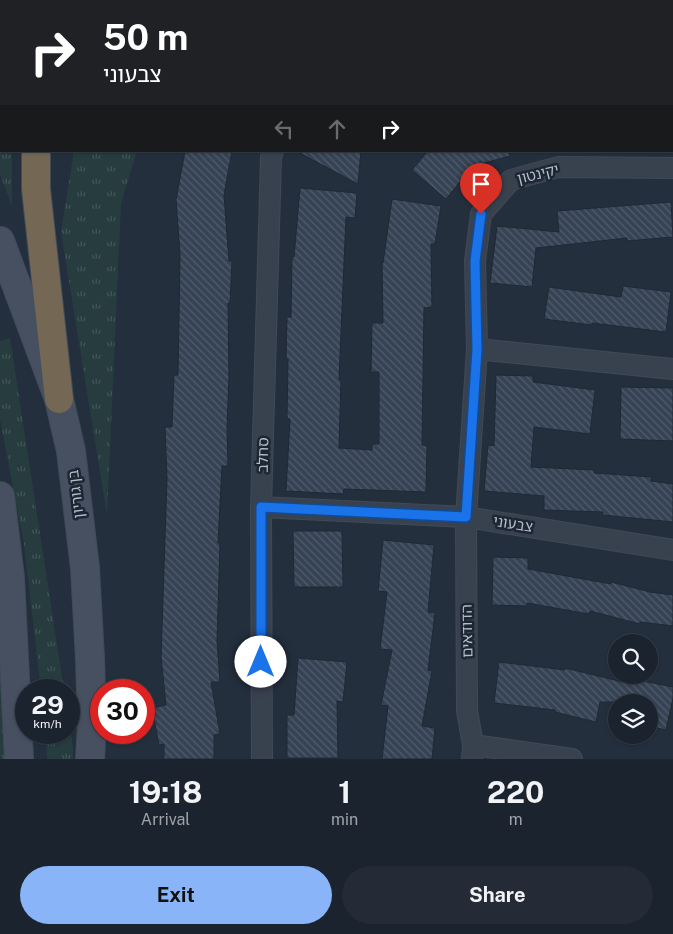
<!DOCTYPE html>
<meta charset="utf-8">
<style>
body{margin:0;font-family:"Public Sans","Noto Sans Hebrew",sans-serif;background:#242b36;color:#f1f3f6;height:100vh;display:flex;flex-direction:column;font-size:19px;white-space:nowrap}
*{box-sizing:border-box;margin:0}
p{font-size:16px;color:#a0a4aa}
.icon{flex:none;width:28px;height:28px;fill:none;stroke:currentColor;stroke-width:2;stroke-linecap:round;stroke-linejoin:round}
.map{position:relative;height:759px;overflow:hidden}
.sheet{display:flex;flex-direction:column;background:#1b232e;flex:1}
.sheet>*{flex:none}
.banner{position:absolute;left:0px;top:0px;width:674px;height:152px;box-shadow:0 1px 4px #0004,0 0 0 1px #39404a;background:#202124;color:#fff;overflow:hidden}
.controls{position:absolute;left:608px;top:634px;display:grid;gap:10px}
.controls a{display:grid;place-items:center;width:50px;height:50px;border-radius:50%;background:#1b232e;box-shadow:0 1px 4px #0004,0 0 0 1px #39404a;font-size:25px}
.speed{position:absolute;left:15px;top:679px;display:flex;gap:10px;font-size:25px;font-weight:700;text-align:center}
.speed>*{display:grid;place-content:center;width:65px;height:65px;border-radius:50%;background:#1b232e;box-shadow:0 1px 4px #0004,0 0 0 1px #39404a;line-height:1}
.speed small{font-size:12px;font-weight:400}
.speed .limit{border:8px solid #d22;background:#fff;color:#111}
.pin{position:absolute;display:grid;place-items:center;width:42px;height:42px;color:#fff;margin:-51px -21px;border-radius:50% 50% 50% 0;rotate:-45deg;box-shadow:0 0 5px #0007}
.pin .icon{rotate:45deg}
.me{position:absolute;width:55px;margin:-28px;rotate:0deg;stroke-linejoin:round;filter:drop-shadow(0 0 4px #0008)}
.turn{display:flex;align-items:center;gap:18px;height:105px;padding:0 20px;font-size:22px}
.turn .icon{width:65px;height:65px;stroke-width:2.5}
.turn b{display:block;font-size:35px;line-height:42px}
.lanes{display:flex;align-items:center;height:48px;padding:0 20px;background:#0003;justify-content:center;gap:25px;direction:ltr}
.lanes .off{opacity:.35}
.eta{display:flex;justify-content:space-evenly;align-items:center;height:85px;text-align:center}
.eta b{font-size:30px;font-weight:700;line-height:35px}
.action{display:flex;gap:10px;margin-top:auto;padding:10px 20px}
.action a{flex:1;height:58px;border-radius:30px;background:#8ab4f8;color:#111;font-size:20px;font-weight:700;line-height:58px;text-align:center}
.action a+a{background:#242b36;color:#f1f3f6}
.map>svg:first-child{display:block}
</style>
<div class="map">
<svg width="673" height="759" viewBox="0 0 673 759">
<defs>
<pattern id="grass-tufts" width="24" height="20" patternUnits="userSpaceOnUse" patternTransform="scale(1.25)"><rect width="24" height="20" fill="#263c3f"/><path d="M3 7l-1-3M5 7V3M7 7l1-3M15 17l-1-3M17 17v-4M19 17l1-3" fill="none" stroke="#435659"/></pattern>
<pattern id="building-back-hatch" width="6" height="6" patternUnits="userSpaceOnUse" patternTransform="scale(1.25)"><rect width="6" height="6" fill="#364354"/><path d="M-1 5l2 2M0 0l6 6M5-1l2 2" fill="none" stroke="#515c6b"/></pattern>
</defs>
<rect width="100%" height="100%" fill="#242f3e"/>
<!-- grass -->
<path fill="url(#grass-tufts)" d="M0 0H45L1 1V151H12V206L0 174Z
M74 151H137L121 203 107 515 61 232Z
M10 338 64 690H41L24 544 0 419V341Z
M0 669 7 743 6 759H0Z
M69 718 73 748V759H47L46 733 69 732Z"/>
<!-- building -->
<path fill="url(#building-back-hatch)" stroke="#1f2835" d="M185 151H232L224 195 229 261H232L230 303H228L229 377 227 428 228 466H222L218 543H220L217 641 220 682H211L220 734 214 735V759H164V744L159 745 152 708 166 705 161 657 167 478 165 427H172L174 375H178L180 254 176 200Z
M296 151H361L358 184Z
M428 151H509L510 156 473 166 446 199 412 170Z
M300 188 357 193 355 218 346 217 339 380H341L339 448 372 450V444H379V372H371L372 323H383L382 263H383L392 199 441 206 435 244H431L432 307 424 308 422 445 427 446 426 492 344 489 343 494 286 491 290 419H287L288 359H286L287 317H291L292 257H294Z
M671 202 673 237 627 241V238L536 248 532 287 490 283 497 226 559 232 557 211Z
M623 286 671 292 666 332 592 323V325L544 319 549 287 621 297Z
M496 375 533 376V382L595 390 590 434 534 427 531 467 594 470V473L651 477V481L673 484V522L603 515V512L544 510V496L484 491 488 445 494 446Z
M621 387 673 388V441L620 439Z
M293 531H342L343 587H294Z
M383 540 434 545 428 612 435 613 428 670 432 671 422 726 435 728 432 759H382L388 706 381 705 392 650 380 649 387 592 378 591Z
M493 557 528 558V569L611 584V582L650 592 673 595V626L640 622V624L590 611 589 614 527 603V606L492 605Z
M298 658 347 662 343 702 337 701 338 758H287V715H294Z
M499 662 565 670V668L627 683 628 678 673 687V698L666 730 649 726V702H600L596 722 555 712V710L494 703Z"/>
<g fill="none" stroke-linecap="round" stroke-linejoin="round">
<!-- minor casing -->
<g stroke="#414a57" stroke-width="22">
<path id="minor" d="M492 1 499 0
M477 349 673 369
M261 507 466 517 673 550
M473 745 572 759
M262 759 261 507 271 157 273 151
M472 759 473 745 467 711 466 517 477 349 475 261 481 214 511 180 558 167 673 168"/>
</g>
<!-- secondary casing -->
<g stroke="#414a57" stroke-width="30">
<path id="secondary" d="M0 241 59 399 71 451 85 568 90 659 92 724 90 759
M0 496 10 578 19 759"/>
</g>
<!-- motorway casing -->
<g stroke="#434c59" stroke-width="30">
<path id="motorway" d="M64 1 65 0
M36 151V189L59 399"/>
</g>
<!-- minor -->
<use href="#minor" stroke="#38414e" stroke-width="20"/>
<!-- secondary -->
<use href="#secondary" stroke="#465061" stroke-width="28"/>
<!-- motorway -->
<use href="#motorway" stroke="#746855" stroke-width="28"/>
</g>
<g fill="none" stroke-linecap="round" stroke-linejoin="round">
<!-- route casing -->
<g stroke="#114b97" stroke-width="12">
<path id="route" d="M261 662V507L466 517 477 349 475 261 481 214"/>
</g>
<!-- route -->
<use href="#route" stroke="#1a73e8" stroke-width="9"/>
</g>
<g text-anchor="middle" stroke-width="5" stroke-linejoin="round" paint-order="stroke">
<!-- street labels -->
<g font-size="15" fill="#b4bcc9" stroke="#1d2633">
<text transform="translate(538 174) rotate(-14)" y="5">יקינטון</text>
<text transform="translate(263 455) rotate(-89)" y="5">סחלב</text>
<text transform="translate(76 494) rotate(-97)" y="5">בן גוריון</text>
<text transform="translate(513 524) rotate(9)" y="5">צבעוני</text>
<text transform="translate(467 631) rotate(-91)" y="5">הדודאים</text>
</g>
</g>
</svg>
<div class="controls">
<a><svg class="icon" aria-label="search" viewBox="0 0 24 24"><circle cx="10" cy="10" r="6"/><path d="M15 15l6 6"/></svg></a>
<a><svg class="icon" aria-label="layers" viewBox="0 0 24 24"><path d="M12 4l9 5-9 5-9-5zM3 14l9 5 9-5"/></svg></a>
</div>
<div class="speed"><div>29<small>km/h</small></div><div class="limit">30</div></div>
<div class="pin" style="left:481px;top:214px;background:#d93025"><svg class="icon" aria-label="arrive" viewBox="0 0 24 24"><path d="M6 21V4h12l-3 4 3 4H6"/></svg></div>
<svg class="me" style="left:261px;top:662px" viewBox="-20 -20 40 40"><circle r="19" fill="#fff"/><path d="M0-13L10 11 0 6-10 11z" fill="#1a73e8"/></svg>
<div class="banner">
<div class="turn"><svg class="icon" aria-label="right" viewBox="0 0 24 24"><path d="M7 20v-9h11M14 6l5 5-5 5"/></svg><div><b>50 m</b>צבעוני</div></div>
<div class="lanes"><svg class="icon off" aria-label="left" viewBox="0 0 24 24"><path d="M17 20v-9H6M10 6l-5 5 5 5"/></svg><svg class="icon off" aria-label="ahead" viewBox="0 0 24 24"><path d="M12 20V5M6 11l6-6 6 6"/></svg><svg class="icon" aria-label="right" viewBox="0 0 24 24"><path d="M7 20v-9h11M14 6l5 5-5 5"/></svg></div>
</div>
</div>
<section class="sheet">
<div class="eta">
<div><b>19:18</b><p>Arrival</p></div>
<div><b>1</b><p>min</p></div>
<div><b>220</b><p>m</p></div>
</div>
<div class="action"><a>Exit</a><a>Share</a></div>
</section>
